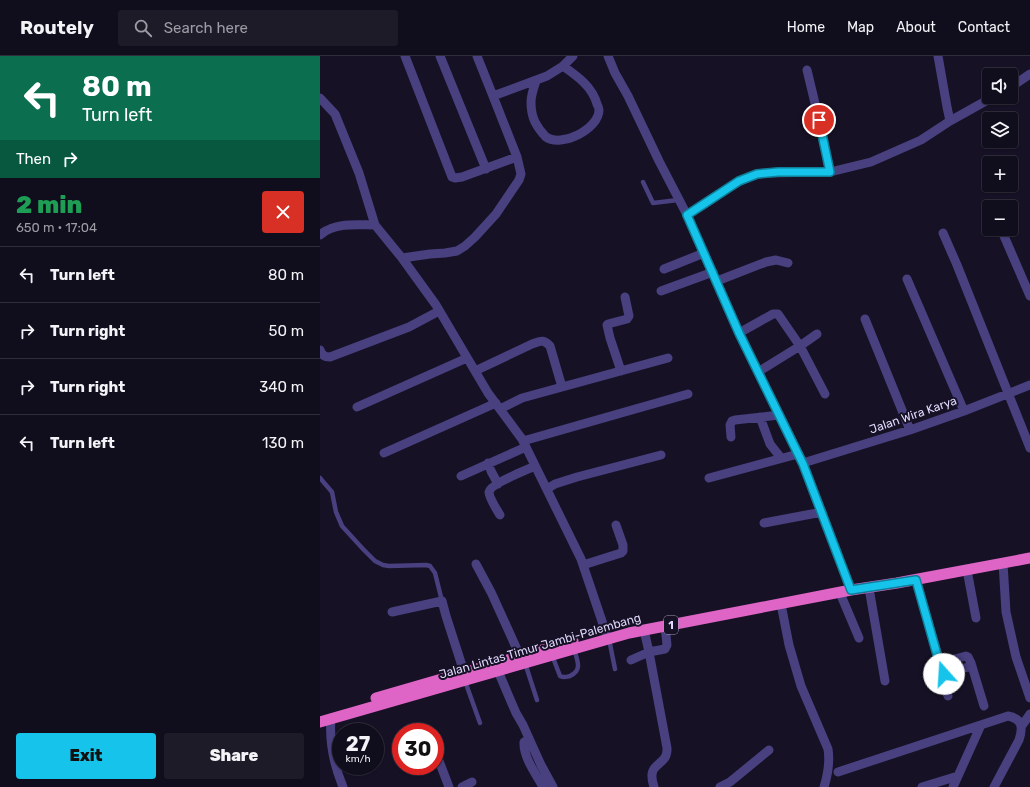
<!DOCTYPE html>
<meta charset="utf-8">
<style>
body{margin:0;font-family:Rubik,sans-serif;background:#1e1b29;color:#f1f3f6;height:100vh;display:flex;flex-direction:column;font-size:15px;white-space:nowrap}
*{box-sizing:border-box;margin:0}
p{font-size:13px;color:#9c9ca3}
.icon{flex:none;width:22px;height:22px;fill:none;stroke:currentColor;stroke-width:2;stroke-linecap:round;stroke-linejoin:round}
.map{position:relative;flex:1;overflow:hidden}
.panel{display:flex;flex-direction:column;background:#100d1c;width:320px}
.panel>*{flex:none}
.guide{background:#0b6e4f;color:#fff;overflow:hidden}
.tools{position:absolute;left:662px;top:12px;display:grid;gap:8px}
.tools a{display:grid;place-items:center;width:36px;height:36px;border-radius:4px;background:#100d1c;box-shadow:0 1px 3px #0004,0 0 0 1px #302d3b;font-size:20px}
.speed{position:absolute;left:12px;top:667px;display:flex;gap:8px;font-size:20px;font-weight:700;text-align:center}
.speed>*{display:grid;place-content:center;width:52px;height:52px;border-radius:50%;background:#100d1c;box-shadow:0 1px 3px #0004,0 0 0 1px #302d3b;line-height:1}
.speed small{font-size:10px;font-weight:400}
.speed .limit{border:6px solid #d22;background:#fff;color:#111}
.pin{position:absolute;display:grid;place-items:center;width:34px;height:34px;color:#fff;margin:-17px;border:2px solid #fff;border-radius:50%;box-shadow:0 1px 4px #0007}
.me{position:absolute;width:44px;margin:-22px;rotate:341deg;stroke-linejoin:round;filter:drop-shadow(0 0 3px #0008)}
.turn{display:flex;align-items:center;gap:14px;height:84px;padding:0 16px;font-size:18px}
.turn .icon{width:52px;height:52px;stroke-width:2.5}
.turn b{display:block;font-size:28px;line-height:34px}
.then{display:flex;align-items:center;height:38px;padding:0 16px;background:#0003;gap:8px;font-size:15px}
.round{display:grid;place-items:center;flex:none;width:42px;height:42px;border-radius:4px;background:#1e1b29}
.head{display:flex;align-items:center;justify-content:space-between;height:68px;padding:0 16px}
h1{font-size:24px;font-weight:800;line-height:30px;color:#1e9e55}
.action{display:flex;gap:8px;margin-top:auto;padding:8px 16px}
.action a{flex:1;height:46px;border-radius:4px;background:#16c3ea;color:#111;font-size:16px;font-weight:800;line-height:46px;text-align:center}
.action a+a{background:#1e1b29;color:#f1f3f6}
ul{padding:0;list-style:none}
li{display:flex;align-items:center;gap:12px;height:56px;padding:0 16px;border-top:1px solid #302d3b}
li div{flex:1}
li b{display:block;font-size:15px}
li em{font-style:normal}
header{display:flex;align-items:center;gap:24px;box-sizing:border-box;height:56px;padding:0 20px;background:#100d1c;border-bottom:1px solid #302d3b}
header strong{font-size:19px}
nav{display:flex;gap:22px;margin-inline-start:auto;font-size:14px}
.search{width:280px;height:36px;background:#1e1b29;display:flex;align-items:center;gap:10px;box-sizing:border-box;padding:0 14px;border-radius:4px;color:#9c9ca3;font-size:15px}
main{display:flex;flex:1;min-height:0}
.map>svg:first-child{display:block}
</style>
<header>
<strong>Routely</strong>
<div class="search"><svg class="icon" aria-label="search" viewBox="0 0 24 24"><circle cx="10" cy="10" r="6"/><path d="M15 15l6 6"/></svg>Search here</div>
<nav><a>Home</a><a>Map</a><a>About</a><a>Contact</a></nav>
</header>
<main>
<section class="panel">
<div class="guide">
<div class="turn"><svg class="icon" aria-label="left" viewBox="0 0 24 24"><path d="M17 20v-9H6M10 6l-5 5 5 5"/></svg><div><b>80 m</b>Turn left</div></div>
<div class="then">Then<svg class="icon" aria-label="right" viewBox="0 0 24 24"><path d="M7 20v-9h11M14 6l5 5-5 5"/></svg></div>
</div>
<div class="head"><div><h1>2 min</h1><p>650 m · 17:04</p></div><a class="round" style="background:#d93025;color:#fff"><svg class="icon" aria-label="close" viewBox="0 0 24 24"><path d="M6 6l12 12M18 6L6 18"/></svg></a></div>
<ul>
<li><svg class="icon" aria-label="left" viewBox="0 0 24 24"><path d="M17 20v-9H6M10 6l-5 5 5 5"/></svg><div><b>Turn left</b></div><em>80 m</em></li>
<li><svg class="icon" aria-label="right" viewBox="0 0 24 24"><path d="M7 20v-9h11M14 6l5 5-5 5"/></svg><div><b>Turn right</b></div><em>50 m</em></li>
<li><svg class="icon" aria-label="right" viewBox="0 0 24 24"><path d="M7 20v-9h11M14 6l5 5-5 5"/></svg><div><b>Turn right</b></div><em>340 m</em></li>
<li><svg class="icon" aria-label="left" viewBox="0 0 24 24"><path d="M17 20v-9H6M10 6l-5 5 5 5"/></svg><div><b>Turn left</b></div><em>130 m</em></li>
</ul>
<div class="action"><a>Exit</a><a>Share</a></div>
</section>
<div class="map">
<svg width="710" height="731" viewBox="0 0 710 731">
<rect width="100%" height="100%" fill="#161125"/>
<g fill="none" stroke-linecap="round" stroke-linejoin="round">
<!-- service -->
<path stroke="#48407f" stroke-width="4.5" d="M323 126 333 147 358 144
M0 422 12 436 16 456 22 470 43 493 55 505 63 509 69 510 106 509 110 510 115 517 122 545
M289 583 295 613
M232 599 240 620C244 622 246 621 250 620 263 614 257 604 254 593
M205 607 217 644
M145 625 160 667"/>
<!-- minor -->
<path stroke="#48407f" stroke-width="9" d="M85 0 132 121 135 122 142 121 197 101
M120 0 166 113
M157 0 173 40
M288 0 295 17 308 40 339 105 367 159 419 277 483 407 531 534
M487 14 499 64 510 116
M216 25C214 31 211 39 211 46 211 53 212 60 215 66 218 72 222 77 226 81 241 92 279 73 279 54 279 52 278 50 277 48 272 30 257 20 243 10
M691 31 710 18
M0 42 15 58 39 117 55 169
M630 65 673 41
M367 159C377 153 388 146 398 139 413 129 427 119 445 117L510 116 551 106 601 84 630 65 627 51 618 0
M681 173 710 240
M623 177 637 209 710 392
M0 179C15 166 37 169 55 169L82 202 116 249 168 337 202 383 261 503 288 583
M82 202 110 198 125 197 137 195 145 190 155 181 176 158 199 124 201 118 197 101 173 40 227 20 243 10 253 0
M344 213 384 197
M587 223 644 355
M397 225 446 206 456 204 468 207
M341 235 393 216
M545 263 590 374
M419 277 453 258H458L480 290 505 338
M0 294C2 299 4 301 10 301L89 271 119 255
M155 315 212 288C221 285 223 283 230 290L242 331
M301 315 290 282 287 269 288 268 307 263 309 260 305 241
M438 316 480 290 497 278
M37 351 147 302
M180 353 202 342 348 302
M440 361 450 388 461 402
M411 381 410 369 412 365 415 364 459 359
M203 385 368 338
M64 397 176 347
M168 407 171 415 178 428
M483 407 590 374 644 355 710 329
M141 420 206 391
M389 422 478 398
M227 433 235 428 257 421 341 399
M180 459C177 454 169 442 169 436 170 428 207 414 215 410
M444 467 502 456
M683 507 686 556 696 601 710 642
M156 508 171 536 200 600
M263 509 301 497 303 495V489L296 469
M647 514 656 562
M596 524 620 607 646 600 648 601 651 607 664 650
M549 532 565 625
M520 537 539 582
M461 548 469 589 481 630 508 693C510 706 508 718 504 731
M72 556 122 545 126 560 144 616
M324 574 329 596 345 593 347 589 345 570
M311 604 329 596 347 692C348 712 325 704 334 731
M620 607 628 640
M178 615 196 657 203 669 221 709 233 731
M623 618 652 610
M11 662C9 686 14 709 23 731
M701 671 710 658
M209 683 204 686C203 701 216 718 223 731
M116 697 129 731
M518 716 688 660C703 663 703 672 699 684L674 731
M142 731 152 726
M400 731 410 726 449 694
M602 731 638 720
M633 731 661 669"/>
<!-- trunk -->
<path stroke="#de64c5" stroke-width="11" d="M56 642 253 585
M0 666 309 577 531 534 577 527 710 502"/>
</g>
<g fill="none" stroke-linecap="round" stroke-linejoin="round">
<!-- route casing -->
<g stroke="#0e7f98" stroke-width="10">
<path id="route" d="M499 64 510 116H458L437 118 419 125 367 159 419 277 483 408 531 534 596 524 618 602 624 618"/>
</g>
<!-- route -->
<use href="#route" stroke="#16c3ea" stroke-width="7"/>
</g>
<g text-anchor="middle" stroke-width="4" stroke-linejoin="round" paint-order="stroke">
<!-- shield labels -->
<rect fill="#161125" stroke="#a39cbc" stroke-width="1" x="344" y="560" width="14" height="18" rx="3"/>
<g font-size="11" font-weight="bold" fill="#dfd8fc">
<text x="351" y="573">1</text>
</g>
<!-- street labels -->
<g font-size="12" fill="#dfd8fc" stroke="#161125">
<text transform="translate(593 359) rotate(-19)" y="4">Jalan Wira Karya</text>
<text transform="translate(220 590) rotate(-16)" y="4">Jalan Lintas Timur Jambi-Palembang</text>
</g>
</g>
</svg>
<div class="tools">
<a><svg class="icon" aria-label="sound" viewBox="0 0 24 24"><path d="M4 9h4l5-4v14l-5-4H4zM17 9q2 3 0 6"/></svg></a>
<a><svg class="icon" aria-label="layers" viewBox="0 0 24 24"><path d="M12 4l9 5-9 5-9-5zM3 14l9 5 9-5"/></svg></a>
<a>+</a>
<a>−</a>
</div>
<div class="speed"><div>27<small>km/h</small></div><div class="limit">30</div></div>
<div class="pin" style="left:499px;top:64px;background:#d93025"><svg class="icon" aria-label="arrive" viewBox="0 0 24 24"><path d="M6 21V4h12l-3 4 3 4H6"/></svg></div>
<svg class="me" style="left:624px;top:618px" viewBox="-20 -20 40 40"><circle r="19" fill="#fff"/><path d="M0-13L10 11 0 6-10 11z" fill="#16c3ea"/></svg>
</div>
</main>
